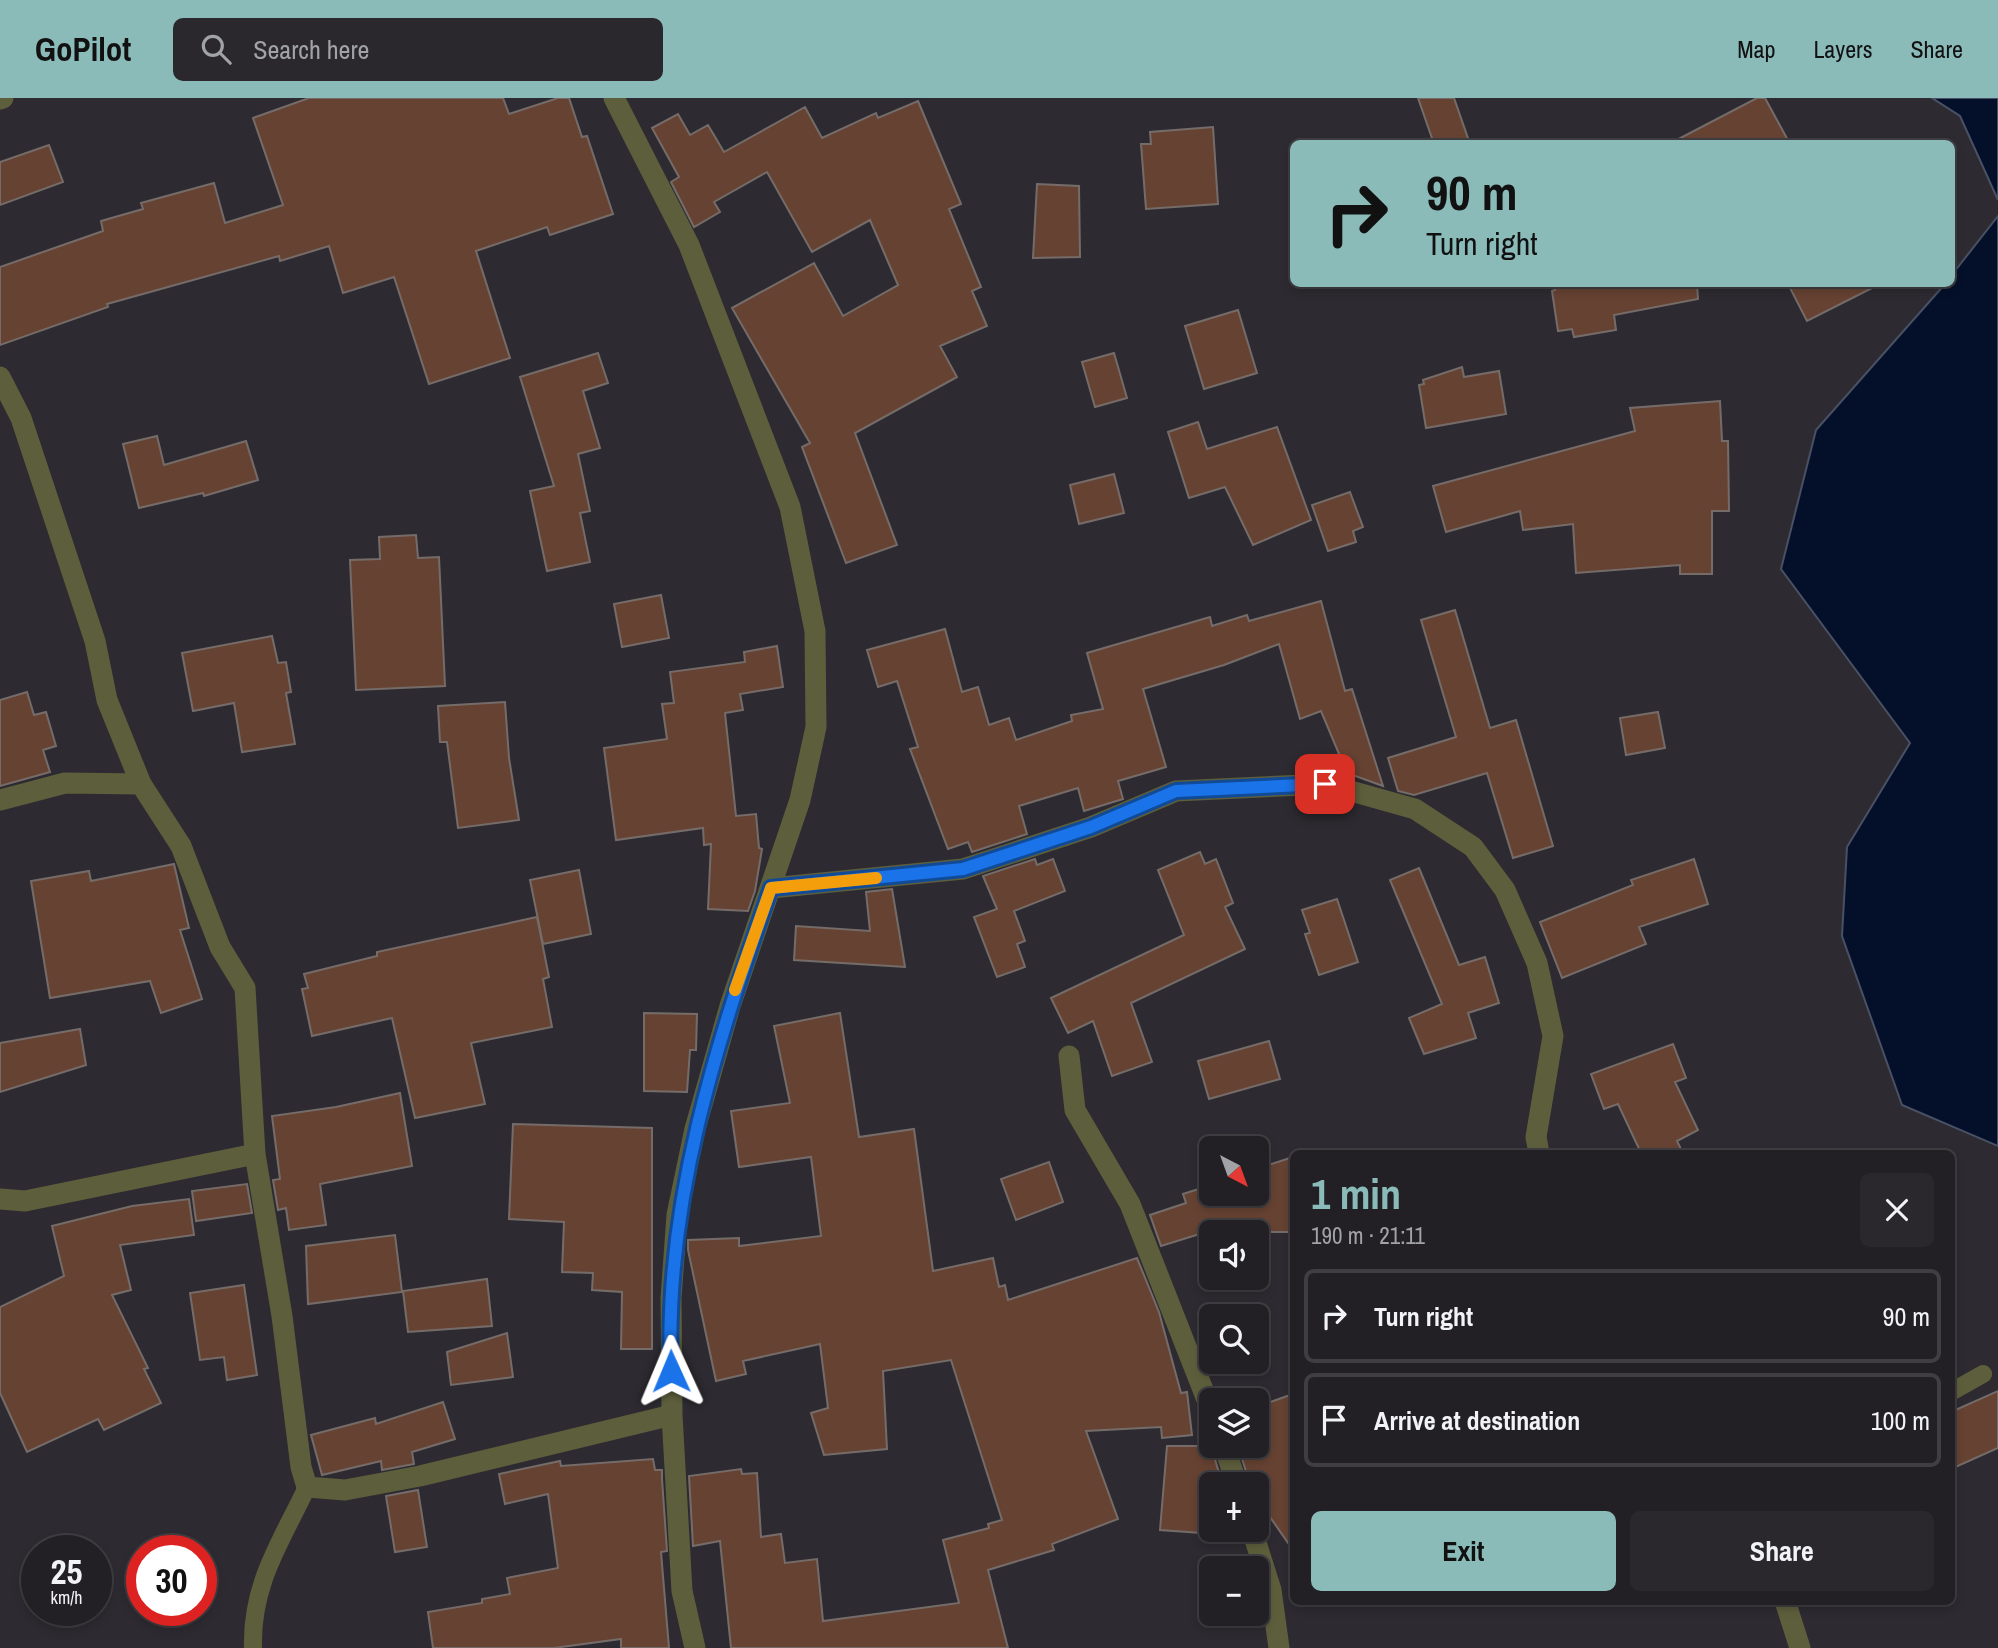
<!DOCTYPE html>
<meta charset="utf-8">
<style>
body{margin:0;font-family:"Archivo Narrow",sans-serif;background:#2a282d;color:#f1f3f6;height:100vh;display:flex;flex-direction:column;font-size:26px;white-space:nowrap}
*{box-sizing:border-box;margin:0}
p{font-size:23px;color:#a2a3a7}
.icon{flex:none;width:38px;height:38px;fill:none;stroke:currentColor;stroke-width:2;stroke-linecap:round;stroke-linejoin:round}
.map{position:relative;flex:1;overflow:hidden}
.panel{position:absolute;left:1290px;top:1052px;width:665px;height:455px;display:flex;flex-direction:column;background:#222025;border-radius:10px;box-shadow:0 4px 10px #0003,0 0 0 2px #3f3e42}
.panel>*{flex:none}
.guide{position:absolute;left:1290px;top:42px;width:665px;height:147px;border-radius:10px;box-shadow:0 4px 10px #0003,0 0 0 2px #3f3e42;background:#8bbbb9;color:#111;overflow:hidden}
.needle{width:46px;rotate:139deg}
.fabs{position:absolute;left:1199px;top:1038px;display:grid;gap:14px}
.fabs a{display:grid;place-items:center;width:70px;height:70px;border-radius:10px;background:#222025;box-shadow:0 4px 10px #0003,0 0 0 2px #3f3e42;font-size:35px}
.speed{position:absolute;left:21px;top:1437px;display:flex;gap:14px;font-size:35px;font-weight:700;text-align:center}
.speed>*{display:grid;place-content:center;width:91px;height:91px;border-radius:50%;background:#222025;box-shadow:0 4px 10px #0003,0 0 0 2px #3f3e42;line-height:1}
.speed small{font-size:18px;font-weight:400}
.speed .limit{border:10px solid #d22;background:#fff;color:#111}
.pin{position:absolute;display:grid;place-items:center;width:60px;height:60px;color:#fff;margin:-30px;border-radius:14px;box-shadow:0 4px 10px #0006}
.me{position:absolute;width:77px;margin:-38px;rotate:359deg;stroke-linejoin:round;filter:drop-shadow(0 0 5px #0008)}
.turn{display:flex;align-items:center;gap:24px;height:147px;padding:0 21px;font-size:32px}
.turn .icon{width:91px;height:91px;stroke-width:2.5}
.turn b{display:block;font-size:49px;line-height:60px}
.round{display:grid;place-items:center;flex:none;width:74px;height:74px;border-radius:10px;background:#2a282d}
.headline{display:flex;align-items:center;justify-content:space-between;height:119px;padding:0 21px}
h1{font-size:42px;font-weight:700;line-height:52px;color:#8bbbb9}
.cta{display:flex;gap:14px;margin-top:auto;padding:14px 21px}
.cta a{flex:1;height:80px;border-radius:10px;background:#8bbbb9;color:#111;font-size:28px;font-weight:700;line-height:80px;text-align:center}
.cta a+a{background:#2a282d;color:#f1f3f6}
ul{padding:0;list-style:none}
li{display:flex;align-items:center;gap:21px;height:94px;margin:0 14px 10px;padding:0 7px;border:4px solid #3f3e42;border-radius:10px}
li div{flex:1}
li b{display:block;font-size:26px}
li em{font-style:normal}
header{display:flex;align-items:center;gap:42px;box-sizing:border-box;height:98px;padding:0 35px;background:#8bbbb9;color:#111}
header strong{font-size:33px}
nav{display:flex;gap:38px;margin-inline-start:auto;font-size:24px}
.search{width:490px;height:63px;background:#2a282d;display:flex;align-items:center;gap:18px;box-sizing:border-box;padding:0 24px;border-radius:10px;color:#a2a3a7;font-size:26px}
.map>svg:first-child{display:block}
</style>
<header>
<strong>GoPilot</strong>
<div class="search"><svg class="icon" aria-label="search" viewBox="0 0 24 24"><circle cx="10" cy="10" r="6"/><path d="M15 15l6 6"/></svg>Search here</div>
<nav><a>Map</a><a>Layers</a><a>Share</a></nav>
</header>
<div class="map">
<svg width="1998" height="1550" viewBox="0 0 1998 1550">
<rect width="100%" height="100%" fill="#2d2b31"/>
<!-- water -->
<path fill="#04102a" stroke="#495164" stroke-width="2" d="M1932 0H1998V102L1960 18Z
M1998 118V1048L1902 1007 1842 838 1847 749 1910 645 1781 471 1816 332 1945 186H1951V178Z"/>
<!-- building -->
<path fill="#664232" stroke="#756c69" stroke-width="2" d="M309 0H503L509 16 558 0H569L582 39 587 38 613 116 550 137 547 129 476 153 510 260 429 286 394 179 343 195 329 148 280 163 279 158 107 206 108 209 0 247V169L103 133 101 123 143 111 141 105 214 85 225 125 283 107 253 20Z
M1418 0H1454L1470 46H1434Z
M1757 0H1765L1790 46H1669Z
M918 3 961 106 949 111 981 189 972 193 987 228 940 248 957 279 855 335 897 447 846 465 802 349 810 345 732 210 814 165 843 218 898 187 870 122 812 154 767 74 714 104 720 114 694 129 671 84 679 79 652 30 678 16 690 37 708 27 724 54 805 9 822 40 876 15 878 20Z
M1213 29 1218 106 1146 111 1141 46H1151L1150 34Z
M49 47 63 84 0 107V64Z
M1037 86 1079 88 1080 159 1033 160Z
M1554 186H1697L1698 201 1614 217 1616 232 1574 239 1572 231 1558 233 1552 193 1555 192Z
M1788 186H1880L1807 223Z
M1238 212 1257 275 1204 291 1185 228Z
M598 255 608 285 583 293 600 350 578 356 590 413 580 415 590 464 547 473 530 393 554 388 520 279Z
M1114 255 1127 300 1095 309 1082 264Z
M1462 269 1464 279 1499 273 1506 316 1426 330 1419 287 1424 286 1423 282Z
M1720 303 1722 343H1728L1729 413H1712V476H1680V467L1576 475 1573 426 1523 432 1520 413 1446 434 1433 388 1635 333 1630 310Z
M1198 324 1207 351 1277 329 1311 422 1253 447 1225 389 1189 400 1168 334Z
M157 338 164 367 246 343 258 382 204 398 203 395 139 410 123 346Z
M1114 376 1124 415 1079 426 1070 387Z
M1350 394 1363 429 1353 433 1356 444 1328 453 1312 407Z
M416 437 418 460 439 459 445 588 356 592 350 462 380 461 379 439Z
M661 497 669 540 622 549 614 506Z
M1321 503 1345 593 1352 591 1383 688 1347 675 1321 613 1300 621 1279 546 1224 567 1143 591 1166 669 1118 683 1123 701 1084 713 1078 690 1019 708 1027 736 972 754 968 744 948 751 910 651 918 649 897 583 878 589 867 552 945 531 962 594 978 589 989 627 1009 620 1016 642 1072 623 1071 617 1103 611 1087 555 1210 519 1212 528 1247 517 1249 523Z
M1455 512 1490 630 1516 622 1553 748 1513 760 1487 675 1414 697 1398 693 1388 660 1456 639 1421 522Z
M272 538 278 565 286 564 291 594 286 595 295 646 242 654 234 605 193 613 182 555Z
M777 548 783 589 740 596 743 612 725 615 736 718 756 716 759 750 762 751 755 793 748 813 708 811 711 746 704 747 703 730 616 742 604 650 667 641 662 606 674 605 670 574 745 564 744 554Z
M27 594 34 617 46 614 56 648 43 652 50 674 0 688V602Z
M505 604 509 660 519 722 458 730 447 644H440L438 608Z
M1658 614 1665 650 1626 657 1620 620Z
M1200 754 1205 766 1216 761 1233 805 1225 809 1245 851 1131 905 1152 964 1112 978 1093 923 1068 935 1051 900 1184 837 1158 772Z
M1035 761 1037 767 1053 761 1065 793 1014 813 1025 843 1017 846 1025 869 997 879 974 819 997 811 983 778Z
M1694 761 1708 806 1639 829 1646 846 1562 880 1540 824 1633 787 1631 782Z
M174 766 189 830 180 832 202 901 161 915 150 883 50 900 31 783 89 773 91 783Z
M1419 770 1459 867 1485 859 1499 905 1468 915 1476 940 1424 956 1409 920 1442 906 1390 782Z
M579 772 591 836 543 846 530 782Z
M892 791 905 869 794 862 796 828 870 833 866 794Z
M1337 801 1358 864 1319 877 1305 836 1310 835 1302 812Z
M537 819 549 879 543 881 552 929 471 945 485 1006 415 1020 392 920 312 938 302 891 308 890 304 876 377 858V854Z
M644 915 697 916 696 952H690L687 994 644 993Z
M840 915 859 1039 914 1031 933 1173 993 1160 999 1189 1005 1187 1008 1202 1137 1160 1159 1214 1181 1295 1187 1294 1192 1337 1162 1340 1161 1329 1086 1333 1118 1421 1052 1446 1054 1452 988 1472 1008 1550H731L720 1443 693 1448 689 1378 741 1371 742 1376 757 1375 761 1439 781 1436 785 1465 817 1461 823 1523 959 1505 943 1442 989 1430 988 1426 1002 1422 951 1262 883 1273 887 1351 824 1357 811 1315 828 1310 820 1246 743 1263 746 1276 716 1283 688 1152V1142L739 1140V1148L821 1138 811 1059 739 1069 731 1013 790 1005 774 928Z
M80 931 86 967 0 994V945Z
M1269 943 1280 981 1209 1001 1198 963Z
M1673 946 1686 980 1675 984 1698 1032 1677 1043 1683 1055H1641L1618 1006 1604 1011 1591 976Z
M400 995 412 1068 320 1086 326 1127 289 1132 286 1110 278 1112 273 1082 280 1081 272 1018 336 1009Z
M513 1026 652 1030V1251H621L622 1194 592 1192 593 1175 562 1174 564 1124 509 1121Z
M1293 1059V1134H1206L1161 1148 1150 1117 1186 1105 1183 1096 1211 1087V1096H1256V1071Z
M1049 1064 1063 1104 1016 1122 1001 1081Z
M247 1086 252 1115 196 1123 192 1093Z
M189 1101 194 1137 120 1147 131 1192 112 1197 148 1270 144 1271 161 1305 104 1332 98 1321 27 1354 0 1295V1209L64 1178 52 1128 132 1108Z
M395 1137 402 1194 308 1206 306 1148Z
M487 1181 492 1228 408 1234 403 1193Z
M244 1187 257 1277 227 1282 224 1259 200 1262 190 1195Z
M507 1235 513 1279 451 1287 447 1254Z
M1998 1293V1350L1951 1371V1314Z
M1293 1296V1452L1256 1399V1386H1250L1238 1348H1256V1309Z
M443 1304 455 1341 412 1354 414 1366 382 1372 381 1363 322 1377 311 1337 375 1320 376 1326Z
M1167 1348H1211L1220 1378V1386H1211V1432H1216L1215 1436 1160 1432Z
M653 1361 655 1372H662V1381L667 1453 661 1454 669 1550H621V1541L554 1550H433L428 1514 482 1505V1501L510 1496 507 1480 558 1470 548 1396 505 1406 499 1376 560 1363 561 1368Z
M418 1392 427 1449 395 1454 386 1398Z"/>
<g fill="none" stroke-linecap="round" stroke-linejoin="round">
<!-- lane -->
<path stroke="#5d5f3c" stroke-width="18" d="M1951 1294 1983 1276
M253 1550C251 1486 281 1444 307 1389"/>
<!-- street -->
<path stroke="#5d5f3c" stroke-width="21" d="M614 0 689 147 790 409 815 533 816 629 800 702 730 908 695 1031 677 1117 671 1200 672 1317 682 1493 695 1550
M0 1 3 0
M0 279 21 320 95 543 107 602 141 686 181 748 220 849 245 890 255 1056 282 1218 301 1369 307 1389 345 1392 420 1378 672 1317
M0 702 65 685 141 686
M771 790 963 771 1091 729 1176 693 1326 686 1415 711 1473 749 1505 792 1537 865 1553 938 1536 1039 1539 1055
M1069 958 1075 1012 1130 1106 1211 1312
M0 1101 25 1103 255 1056
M1224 1348 1237 1386
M1252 1432 1271 1492 1279 1550
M1785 1503 1800 1550"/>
</g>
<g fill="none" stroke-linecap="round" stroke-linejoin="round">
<!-- route casing -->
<g stroke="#114b97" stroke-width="18">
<path id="route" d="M671 1273C664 1105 716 947 771 790L963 771 1091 729 1176 693 1325 686"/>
</g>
<!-- route -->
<use href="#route" stroke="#1a73e8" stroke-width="12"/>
<!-- slow -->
<path stroke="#f59e0b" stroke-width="12" d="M735 892 771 790 876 780"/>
</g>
</svg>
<div class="fabs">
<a><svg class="needle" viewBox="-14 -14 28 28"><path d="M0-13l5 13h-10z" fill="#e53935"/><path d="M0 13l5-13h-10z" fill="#a2a3a7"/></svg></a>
<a><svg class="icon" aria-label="sound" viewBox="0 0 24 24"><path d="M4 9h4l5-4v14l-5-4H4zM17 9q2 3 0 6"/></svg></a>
<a><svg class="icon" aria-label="search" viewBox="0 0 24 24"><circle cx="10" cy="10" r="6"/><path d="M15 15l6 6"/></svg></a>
<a><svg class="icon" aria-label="layers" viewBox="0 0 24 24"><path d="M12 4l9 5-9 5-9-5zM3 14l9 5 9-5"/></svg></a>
<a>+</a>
<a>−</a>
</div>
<div class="speed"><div>25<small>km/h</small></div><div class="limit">30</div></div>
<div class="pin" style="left:1325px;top:686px;background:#d93025"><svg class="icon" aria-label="arrive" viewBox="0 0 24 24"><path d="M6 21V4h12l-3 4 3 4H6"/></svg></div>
<svg class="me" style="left:671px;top:1273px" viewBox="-20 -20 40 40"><path d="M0-17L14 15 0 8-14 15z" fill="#1a73e8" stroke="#fff" stroke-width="4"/></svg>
<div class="guide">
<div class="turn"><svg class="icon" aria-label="right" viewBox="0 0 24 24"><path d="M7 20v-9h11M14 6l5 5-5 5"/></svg><div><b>90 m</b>Turn right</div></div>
</div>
<section class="panel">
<div class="headline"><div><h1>1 min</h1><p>190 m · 21:11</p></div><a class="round"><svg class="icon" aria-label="close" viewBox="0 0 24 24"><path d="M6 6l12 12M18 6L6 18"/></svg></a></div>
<ul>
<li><svg class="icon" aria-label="right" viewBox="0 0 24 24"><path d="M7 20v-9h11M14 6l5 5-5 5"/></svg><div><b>Turn right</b></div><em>90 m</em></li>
<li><svg class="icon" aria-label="arrive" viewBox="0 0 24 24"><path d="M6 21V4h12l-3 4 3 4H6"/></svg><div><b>Arrive at destination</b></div><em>100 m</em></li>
</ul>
<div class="cta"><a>Exit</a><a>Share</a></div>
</section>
</div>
